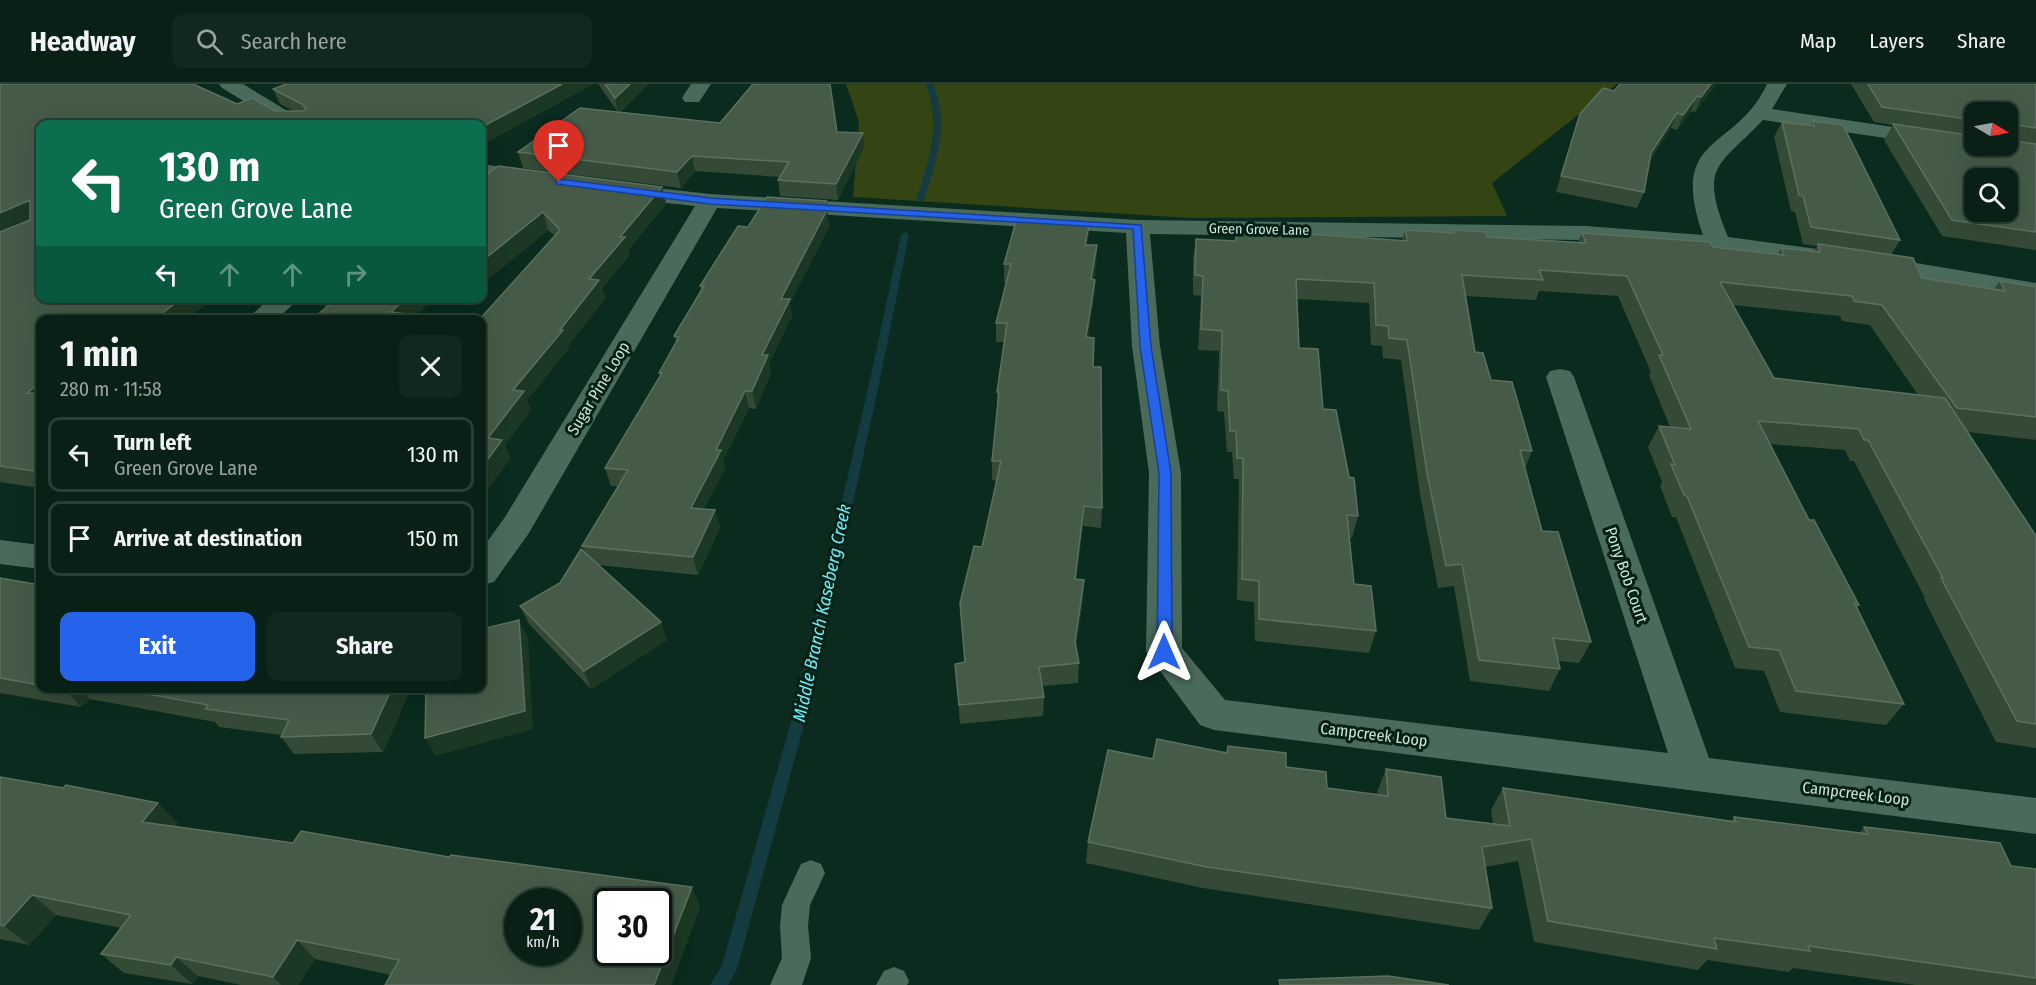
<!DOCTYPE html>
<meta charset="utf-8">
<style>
body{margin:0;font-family:"Fira Sans Condensed",sans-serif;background:#11281f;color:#f1f3f6;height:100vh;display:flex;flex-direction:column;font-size:22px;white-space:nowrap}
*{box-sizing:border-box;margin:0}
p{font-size:20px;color:#98a3a1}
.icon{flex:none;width:33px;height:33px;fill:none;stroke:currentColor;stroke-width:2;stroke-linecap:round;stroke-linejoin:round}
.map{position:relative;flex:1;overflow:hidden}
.details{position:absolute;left:36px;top:231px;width:450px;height:378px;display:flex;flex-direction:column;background:#082016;border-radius:12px;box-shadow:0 6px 24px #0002,0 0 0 2px #293e35}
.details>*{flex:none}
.top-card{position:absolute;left:36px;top:36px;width:450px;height:183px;border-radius:12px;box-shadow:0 6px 24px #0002,0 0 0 2px #293e35;background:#0b6e4f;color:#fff;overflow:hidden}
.needle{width:39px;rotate:100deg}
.buttons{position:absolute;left:1964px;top:18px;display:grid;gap:12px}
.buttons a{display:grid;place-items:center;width:54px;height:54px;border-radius:12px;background:#082016;box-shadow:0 6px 24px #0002,0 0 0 2px #293e35;font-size:30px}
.speed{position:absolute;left:504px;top:804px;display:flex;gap:12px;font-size:30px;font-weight:700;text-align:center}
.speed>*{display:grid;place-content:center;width:78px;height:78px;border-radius:50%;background:#082016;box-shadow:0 6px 24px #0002,0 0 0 2px #293e35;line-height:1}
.speed small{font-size:15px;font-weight:400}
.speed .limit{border:3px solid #111;border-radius:9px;background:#fff;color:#111}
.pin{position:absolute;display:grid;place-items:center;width:51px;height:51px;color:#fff;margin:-62px -26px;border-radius:50% 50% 50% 0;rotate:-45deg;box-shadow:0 0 6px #0007}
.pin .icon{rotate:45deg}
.me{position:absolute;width:66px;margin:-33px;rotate:0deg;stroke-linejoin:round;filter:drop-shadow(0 0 4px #0008)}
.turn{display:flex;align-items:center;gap:21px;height:126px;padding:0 24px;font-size:27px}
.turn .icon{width:78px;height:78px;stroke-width:2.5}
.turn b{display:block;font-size:42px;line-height:51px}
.lanes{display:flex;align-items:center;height:57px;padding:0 24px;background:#0003;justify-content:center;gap:30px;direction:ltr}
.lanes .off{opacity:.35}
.round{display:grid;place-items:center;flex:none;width:63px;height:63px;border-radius:12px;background:#11281f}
.summary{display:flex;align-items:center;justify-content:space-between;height:102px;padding:0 24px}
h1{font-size:36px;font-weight:700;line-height:45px}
.button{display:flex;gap:12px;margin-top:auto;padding:12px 24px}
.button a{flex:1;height:69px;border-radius:12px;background:#2563eb;color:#fff;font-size:24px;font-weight:700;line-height:69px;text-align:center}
.button a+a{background:#11281f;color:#f1f3f6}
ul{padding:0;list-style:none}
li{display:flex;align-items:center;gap:18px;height:75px;margin:0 12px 9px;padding:0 12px;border:3px solid #293e35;border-radius:12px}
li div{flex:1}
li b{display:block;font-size:22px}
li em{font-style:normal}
header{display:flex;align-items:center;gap:36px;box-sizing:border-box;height:84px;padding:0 30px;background:#082016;border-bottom:2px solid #293e35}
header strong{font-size:28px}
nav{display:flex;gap:33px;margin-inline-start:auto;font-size:21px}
.search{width:420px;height:54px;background:#11281f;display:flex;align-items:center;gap:15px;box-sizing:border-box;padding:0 21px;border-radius:12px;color:#98a3a1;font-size:22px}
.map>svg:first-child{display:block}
</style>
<header>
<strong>Headway</strong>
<div class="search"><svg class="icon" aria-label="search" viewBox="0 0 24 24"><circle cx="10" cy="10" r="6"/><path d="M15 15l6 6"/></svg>Search here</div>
<nav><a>Map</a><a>Layers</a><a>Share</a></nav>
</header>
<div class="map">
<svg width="2036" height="901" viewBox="0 0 2036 901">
<rect width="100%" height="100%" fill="#0a2b1e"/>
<!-- green -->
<path fill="#344513" d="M846 0H1617L1492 99 1507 132 1191 134 853 113 859 38Z"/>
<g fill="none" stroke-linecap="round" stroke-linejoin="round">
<!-- stream -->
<path fill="#143c40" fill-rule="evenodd" d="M925 0H933C950 39 936 77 924 116L920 118 916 116C928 77 943 39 925 0Z
M905 148 909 151 878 305 803 645 737 885 728 901H710L722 881 789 645 868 305 901 151Z"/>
<!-- service -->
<path fill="#4a6a5b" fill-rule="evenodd" d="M811 776 821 780 825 789 810 821 808 842 811 874 802 901H770L782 874 780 842 782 821 801 780Z
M894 883 904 887 909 897 907 901H876L884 887Z"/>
<!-- minor -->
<path fill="#4a6a5b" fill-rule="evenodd" d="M219 0H243L299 34 307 36 310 40H282L222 4Z
M691 0H711L699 18H685L682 14Z
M1767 0H1787L1772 25 1974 55V62H1984L1982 66 1974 67 1763 36C1717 84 1699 81 1728 153L1832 167 1835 172 1832 177 1823 179 1718 166 1586 156 1150 150 1160 262 1181 389 1182 564 1225 616 1668 669 1546 293 1550 287 1560 285 1570 287 1574 293 1709 674 2036 714V750L1214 646 1200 641 1146 568 1149 389 1132 262 1126 149 717 124 529 449 494 498 482 501V465L505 433 695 122 620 114 612 112 609 107 612 102 620 100 710 110 1138 136 1586 142 1703 151C1667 49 1736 68 1767 0Z
M482 80 536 88 544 90 547 95 544 100 536 102 482 94Z
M1874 172 2036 199V215L1865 184 1862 179 1865 174Z
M270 214H300L276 236H246Z
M0 456 40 461V485L0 480Z"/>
</g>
<!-- wall -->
<path fill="#354a36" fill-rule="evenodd" d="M0 0 237 20 275 27H294L280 20 273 5 593 0 487 58 482 57V40H40L214 214 186 236H40V404L0 398Z
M598 0H648L620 28 720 39 837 48 864 64 838 116 780 112 778 96 780 93 695 87 681 104 523 84 518 68 618 28Z
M1716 0 1695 28 1691 27 1677 46 1671 44 1650 77 1644 108 1637 124 1556 108 1580 30 1614 7Z
M1851 0H2036V166L1942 152 1884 56 1893 41 1874 38ZM1974 28H2007V62H1974Z
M1813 37 1900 156 1891 171 1922 194 1994 205 2000 197 2036 203V356L1968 348 2036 452V664L1996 658 1924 515 1925 514 1854 377H1850L1845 366 1770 360 1809 436 1859 521 1857 524 1904 620 1886 641 1780 628 1764 587 1735 584 1676 433H1672L1660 402 1662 398 1648 363 1659 342 1670 343 1649 291 1651 288 1618 212 1539 207 1536 216 1465 212 1475 268 1532 367 1525 384 1542 447 1591 558 1579 579 1558 577 1560 585 1549 607 1470 597 1454 502 1438 504 1420 410 1401 276 1383 274 1382 262 1371 261 1369 219 1297 215 1299 264 1349 393 1358 432 1352 454 1349 453 1354 500 1376 547 1369 569 1255 557 1254 518 1237 516 1239 395H1234L1232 368H1227L1224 328 1217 327 1219 267 1198 266 1201 212 1193 211V175L1196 155 1235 157 1236 148 1280 151 1281 148 1402 157 1405 146 1452 149 1453 146 1487 153 1578 158 1582 149 1778 170 1781 164 1814 167 1817 162 1803 160 1795 128 1791 127 1774 53 1782 38 1811 42ZM1733 221 1840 232 1842 237 1870 241 1918 311 1774 294Z
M482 96 662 103 666 120 628 166 630 171 602 204 605 214 568 262 569 264 527 316 531 326 505 361 510 375 482 413V236L555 152 548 146 486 197 482 196Z
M826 117 829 143 790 219 792 232 769 279 771 289 756 325 749 324 723 377 725 384 704 425 715 426 720 444 698 491 598 481 667 556 591 605 529 540 520 522 560 499 585 469 582 462 618 402H611L605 384 660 292 659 289 676 258 674 252 701 207 700 202 748 143Z
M1088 161H1097L1096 180 1094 196H1095L1094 214 1088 253 1093 283 1102 424 1101 444 1083 442 1076 495 1083 516 1076 563 1079 579 1078 599 1042 602 1044 613 1043 632 960 640 955 580 965 578 960 519 982 463 997 397 992 396V377L997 324V308L1004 258H996V239L1006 199 1004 198V180Z
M321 214H433L411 236H311L326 224Z
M0 494 40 501V604H411L383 668 294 670 281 653 282 651 219 643 215 638 90 615 81 623 0 609Z
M1228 662 1286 683 1327 704 1378 711 1377 708 1386 685 1446 734 1493 740 1491 726 1503 704 1731 737 1734 733 1859 749 1864 743 2011 782 2036 785V901H1916L1793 884 1789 888 1707 876 1698 886 1534 858 1518 777 1485 783 1492 824 1479 846 1203 804 1086 779 1088 758 1153 675 1226 669Z
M0 693 178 739 175 743 700 823 671 901H385L391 891 315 875 298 901H241L198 892 192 900 124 889 101 870 121 844 56 831 29 861 0 855Z"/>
<!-- shaded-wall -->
<path fill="#1d3725" d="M562 0H593L487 58 482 43Z
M630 0H648L618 29 615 14Z
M1711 0H1716L1695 28 1701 13Z
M1697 12 1691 27 1677 46 1683 31Z
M1677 29 1671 44 1645 84 1651 69Z
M863 49 864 64 838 116 836 100Z
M692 72 695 87 681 104 677 88Z
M662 103 666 120 628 166 630 171 602 204 605 214 568 262 569 264 527 316 531 326 505 361 510 375 482 413V383L488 354 513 306 560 246 589 195 620 153Z
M30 116 40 132 0 150V129Z
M826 117 829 143 790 219 792 232 769 279 771 289 756 325 752 307 762 271 781 215Z
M543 128 548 146 486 197 482 185V177Z
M1089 142 1088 161H1085Z
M1097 161 1096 180 1090 214 1091 195Z
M1095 196 1094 214 1085 273 1086 253Z
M182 214H214L186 236H163L160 231Z
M406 214H433L411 236H395L391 228Z
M152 230 155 236H144Z
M40 299V326L27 309Z
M745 307 749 324 723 377 725 384 696 442 691 424 716 366Z
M1084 422 1083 442 1074 515 1075 495Z
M715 426 720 444 698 491 693 473Z
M1084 496 1083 516 1074 577 1075 558Z
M519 536 528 554 533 645 436 672 425 654Z
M661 538 667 556 591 605 584 587Z
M65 604H80L90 615 81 623 64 605Z
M392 604H411L383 668 371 650Z
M158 719 178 739 162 759 142 738Z
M692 803 700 823 671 901H654Z
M32 811 56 831 29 861 4 842Z
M297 856 315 875 298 901H281L273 893Z
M176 873 198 892 192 900 171 881Z"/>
<!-- building -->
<path fill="#455b48" stroke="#5b705e" stroke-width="1.5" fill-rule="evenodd" d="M0 0H193L237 20 252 14 275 27H303L306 25 302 20 273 5 286 0H562L482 43V40H40V214H182L160 231 152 230 144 236H40V299L27 309 40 310V388L0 382V148L30 136V116L0 129Z
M605 0H630L615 14Z
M753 0H830L837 48 863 49 836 100 778 96 789 78 692 72 677 88 518 68 580 24 720 39Z
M1620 0H1711L1701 13 1697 12 1683 31 1677 29 1651 69 1644 108 1561 92 1580 30 1603 4 1614 7Z
M1868 0H2036V44L2017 41 2014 44H2007V28H1974V36L1882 23Z
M1813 37 1843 41 1900 156 1811 143 1803 112 1799 111 1782 38 1814 42Z
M1893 40 1974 52V62H2007V56L2036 60V148L1952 136ZM1974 94H2007V128H1974Z
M498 82 662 103 620 153H625L589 195 599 196 560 246H563L513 306 524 307 488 354 502 356 482 383V236H479L560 146 543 128 482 177V96Z
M767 113 826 117 821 126H827L781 215H790L762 271H768L752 307H745L716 366H721L691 424 715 426 693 473 582 462 628 386 605 384 662 289H659L679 253 674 252 704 202H700L738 142 748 143Z
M1016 137 1089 142 1085 161H1097L1091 195 1095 196 1086 253 1094 254 1093 283H1101L1102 424 1084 422 1075 495 1084 496 1075 558 1079 579 1039 583 1044 613 959 621 955 580 965 578 960 519 974 462 982 463 1001 377H992L999 308H997L1007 239H996L1011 180H1004Z
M1405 146 1454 149 1453 146 1485 148 1487 153 1586 159 1582 149 1710 158 1713 163 1784 171 1781 164 1820 168 1818 160 1913 174 1922 194 2005 207 2000 197 2036 203V333L1957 324 1882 221 1854 217 1852 212 1720 198 1774 294 1945 314 2036 452V640L2017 637 1941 494H1943L1868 356H1864L1859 345 1758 337 1809 436H1814L1859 521 1855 520 1904 620 1796 607 1779 566 1749 563 1687 412 1684 411 1671 380 1675 381 1659 342 1691 345 1659 271H1663L1627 192 1539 186 1543 196 1462 191 1475 268 1483 269 1491 296 1512 298 1532 367 1520 366 1542 447 1558 448 1591 558 1553 554 1560 585 1479 576 1462 480 1446 482 1427 389 1407 256 1389 254 1388 242 1376 241 1374 199 1296 195 1299 264 1318 265 1323 325 1336 326 1349 393 1354 394 1358 432 1347 431 1354 500 1371 502 1376 547 1259 535V497L1242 495 1243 374H1237L1236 347H1230L1228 307 1221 306 1222 247 1201 245 1203 192 1195 191 1196 155 1236 157V148L1281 151V148L1408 157Z
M338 214H406L391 228 406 230 400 236H311Z
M581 465 661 538 584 587 520 522 560 499Z
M0 494 40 501V601L0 594Z
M519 536 525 627 425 654 426 604H482V545Z
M115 604H392L371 650 281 653 289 636 205 625 208 621Z
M1157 655 1227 669 1228 662 1286 669V683L1326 688 1327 704 1388 712 1386 685 1441 693 1446 734 1510 742 1503 704 1736 738 1734 733 1868 750 1864 743 2000 759 2011 782 2036 785V894L1808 862 1810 867 1714 854 1717 865 1548 837 1531 755 1482 763 1492 824 1207 783 1088 758 1108 666 1153 675Z
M0 693 63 704 66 701 158 719 142 738 293 759 301 747 449 773 451 771 692 803 654 901H385L399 876 297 856 273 893 176 873 171 881 101 870 131 831 32 811 4 842 0 841ZM518 818H568V868H518ZM608 818H658V868H608Z
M1388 892 1449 901H1280L1279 896Z"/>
<!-- route -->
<path fill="#2563eb" stroke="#184099" stroke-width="1.5" d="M559 95 710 114 1141 141 1151 262 1171 389 1172 568 1169 572H1159L1157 568 1159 389 1140 262 1133 145 710 120 556 100V96Z"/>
<g text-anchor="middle" stroke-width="6" stroke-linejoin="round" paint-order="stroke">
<!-- far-street labels -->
<g font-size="14" fill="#d0e2d9" stroke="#012115">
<text transform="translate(1259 145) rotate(1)" y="5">Green Grove Lane</text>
</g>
<!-- street labels -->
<g font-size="16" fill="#d0e2d9" stroke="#012115">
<text transform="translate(598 304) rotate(-59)" y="6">Sugar Pine Loop</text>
<text transform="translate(1627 491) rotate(71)" y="6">Pony Bob Court</text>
<text transform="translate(1374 650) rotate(7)" y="6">Campcreek Loop</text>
<text transform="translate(1856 709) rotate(7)" y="6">Campcreek Loop</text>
</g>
<!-- water labels -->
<g font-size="18" font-style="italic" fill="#6eeef9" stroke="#012115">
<text transform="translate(822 529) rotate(-78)" y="6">Middle Branch Kaseberg Creek</text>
</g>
</g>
</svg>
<div class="buttons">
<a><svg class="needle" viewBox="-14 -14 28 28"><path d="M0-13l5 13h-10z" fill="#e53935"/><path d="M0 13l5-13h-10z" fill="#98a3a1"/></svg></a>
<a><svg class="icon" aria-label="search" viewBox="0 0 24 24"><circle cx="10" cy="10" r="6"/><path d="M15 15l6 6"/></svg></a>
</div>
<div class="speed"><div>21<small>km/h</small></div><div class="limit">30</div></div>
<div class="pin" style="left:559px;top:98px;background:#d93025"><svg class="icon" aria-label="arrive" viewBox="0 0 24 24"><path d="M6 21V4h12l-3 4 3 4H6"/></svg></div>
<svg class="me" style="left:1164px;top:568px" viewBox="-20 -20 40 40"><path d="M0-17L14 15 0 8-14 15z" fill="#2563eb" stroke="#fff" stroke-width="4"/></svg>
<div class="top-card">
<div class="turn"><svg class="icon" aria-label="left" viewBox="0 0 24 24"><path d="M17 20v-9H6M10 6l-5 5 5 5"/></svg><div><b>130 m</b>Green Grove Lane</div></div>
<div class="lanes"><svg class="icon" aria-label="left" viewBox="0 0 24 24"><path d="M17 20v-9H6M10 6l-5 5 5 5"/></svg><svg class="icon off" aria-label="ahead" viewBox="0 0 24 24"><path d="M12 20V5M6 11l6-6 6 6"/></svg><svg class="icon off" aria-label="ahead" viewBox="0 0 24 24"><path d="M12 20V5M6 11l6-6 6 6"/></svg><svg class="icon off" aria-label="right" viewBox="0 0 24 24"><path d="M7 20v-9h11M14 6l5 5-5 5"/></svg></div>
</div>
<section class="details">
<div class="summary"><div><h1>1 min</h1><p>280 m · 11:58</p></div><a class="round"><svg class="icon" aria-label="close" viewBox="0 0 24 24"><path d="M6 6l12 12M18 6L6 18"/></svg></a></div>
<ul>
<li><svg class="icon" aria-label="left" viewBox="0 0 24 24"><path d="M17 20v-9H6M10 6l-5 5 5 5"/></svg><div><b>Turn left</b><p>Green Grove Lane</p></div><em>130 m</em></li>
<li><svg class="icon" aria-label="arrive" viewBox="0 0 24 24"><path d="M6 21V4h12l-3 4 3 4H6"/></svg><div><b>Arrive at destination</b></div><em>150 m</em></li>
</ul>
<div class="button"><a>Exit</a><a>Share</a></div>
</section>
</div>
